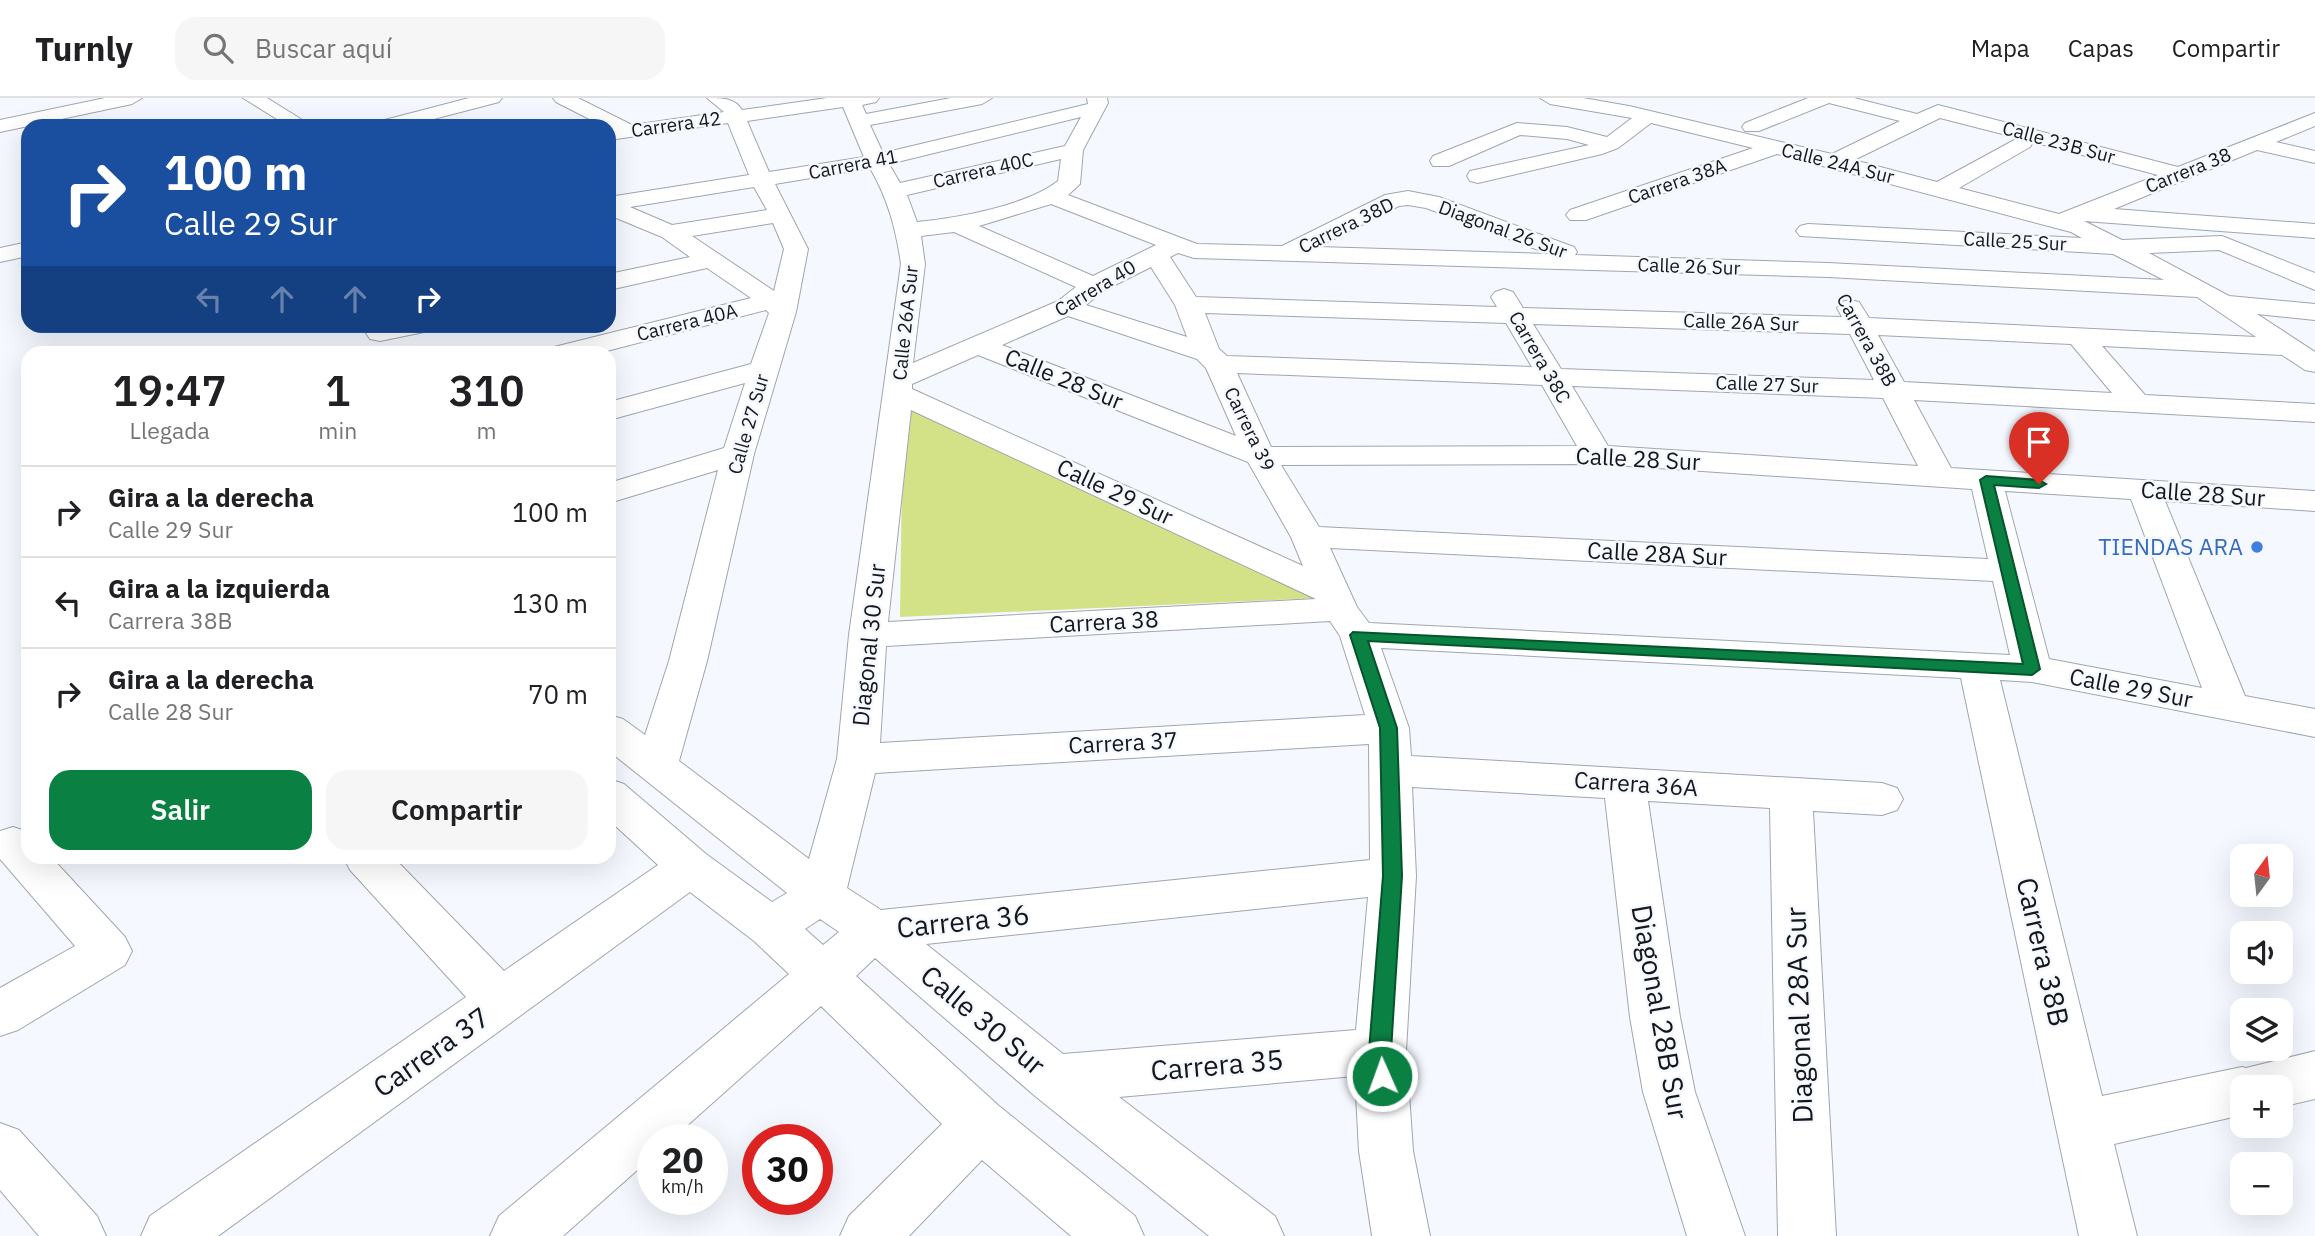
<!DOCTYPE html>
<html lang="es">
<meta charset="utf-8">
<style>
body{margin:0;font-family:"IBM Plex Sans",sans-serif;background:#f6f6f6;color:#202124;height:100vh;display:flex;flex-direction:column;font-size:26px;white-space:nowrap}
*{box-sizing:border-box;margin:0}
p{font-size:23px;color:#757577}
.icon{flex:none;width:38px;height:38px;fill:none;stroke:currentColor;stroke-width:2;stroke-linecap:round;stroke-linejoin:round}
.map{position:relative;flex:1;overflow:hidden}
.side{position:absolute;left:21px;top:248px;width:595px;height:518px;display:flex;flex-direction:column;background:#fff;border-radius:21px;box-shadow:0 7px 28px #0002}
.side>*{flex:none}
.hud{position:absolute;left:21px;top:21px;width:595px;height:214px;border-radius:21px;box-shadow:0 7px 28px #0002;background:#1a4fa0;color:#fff;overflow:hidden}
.needle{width:46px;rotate:15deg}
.controls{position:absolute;left:2230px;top:746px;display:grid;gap:14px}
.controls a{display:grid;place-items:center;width:63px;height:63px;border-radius:14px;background:#fff;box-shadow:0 7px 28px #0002;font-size:35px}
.speed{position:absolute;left:637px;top:1026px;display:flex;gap:14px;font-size:35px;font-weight:700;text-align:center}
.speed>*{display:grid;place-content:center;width:91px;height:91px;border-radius:50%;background:#fff;box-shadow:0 7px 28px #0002;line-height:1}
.speed small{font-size:18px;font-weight:400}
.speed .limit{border:10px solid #d22;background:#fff;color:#111}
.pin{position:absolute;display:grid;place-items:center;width:60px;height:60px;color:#fff;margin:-72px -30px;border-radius:50% 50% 50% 0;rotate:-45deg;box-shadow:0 0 7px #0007}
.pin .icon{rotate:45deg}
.me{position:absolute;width:77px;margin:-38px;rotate:358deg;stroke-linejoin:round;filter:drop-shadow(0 0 5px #0008)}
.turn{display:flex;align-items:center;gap:24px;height:147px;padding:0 28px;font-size:32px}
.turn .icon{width:91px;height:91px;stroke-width:2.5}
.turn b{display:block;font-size:49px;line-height:60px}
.lanes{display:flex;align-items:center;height:66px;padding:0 28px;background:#0003;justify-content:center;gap:35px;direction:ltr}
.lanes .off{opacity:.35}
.eta{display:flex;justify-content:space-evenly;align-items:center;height:119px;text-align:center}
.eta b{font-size:42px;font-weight:600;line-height:49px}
.primary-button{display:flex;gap:14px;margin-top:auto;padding:14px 28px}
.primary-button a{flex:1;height:80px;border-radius:21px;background:#0b8043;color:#fff;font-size:28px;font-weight:600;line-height:80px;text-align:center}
.primary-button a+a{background:#f6f6f6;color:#202124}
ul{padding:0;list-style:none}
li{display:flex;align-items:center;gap:21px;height:91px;padding:0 28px;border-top:2px solid #e0e0e0}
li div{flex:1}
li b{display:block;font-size:26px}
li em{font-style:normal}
header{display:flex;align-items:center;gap:42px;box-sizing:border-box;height:98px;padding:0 35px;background:#fff;border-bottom:2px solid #e0e0e0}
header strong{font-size:33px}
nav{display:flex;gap:38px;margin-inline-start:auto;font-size:24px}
.search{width:490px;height:63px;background:#f6f6f6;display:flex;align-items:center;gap:18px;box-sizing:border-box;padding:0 24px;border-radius:21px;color:#757577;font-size:26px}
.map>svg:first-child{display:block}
</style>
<header>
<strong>Turnly</strong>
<div class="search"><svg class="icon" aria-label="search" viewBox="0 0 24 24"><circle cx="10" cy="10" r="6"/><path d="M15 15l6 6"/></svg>Buscar aquí</div>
<nav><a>Mapa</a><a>Capas</a><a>Compartir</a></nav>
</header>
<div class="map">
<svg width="2315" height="1138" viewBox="0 0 2315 1138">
<rect width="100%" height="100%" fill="#f5f9ff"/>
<!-- green -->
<path fill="#d3e287" d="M903 305 1317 500 900 519Z"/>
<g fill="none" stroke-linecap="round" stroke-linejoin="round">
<!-- minor casing -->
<g stroke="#9fa6ae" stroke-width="2">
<path id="minor" d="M105 0H142L132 6 0 34V22Z
M243 0H267L312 28H288Z
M469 0H502L499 4 407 28H374L377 24Z
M553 0H578L632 27 724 14 707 0C722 0 735 0 742 12L827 0H879L876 4 862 7 866 16 951 0H992L982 6 870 27 883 55 1088 6 1087 0H1107L1108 5 1083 52 1080 86 1068 97 1197 146 1282 148 1385 97 1408 93 1439 99 1574 149 1577 154 1575 157 1828 165 2164 182 2113 156 1800 138 1796 133 1800 128 1808 126 2082 140 2071 134 1777 56 1586 122H1570L1566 117 1570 112 1753 50 1651 25 1618 50 1602 56 1478 85 1470 83 1467 78 1470 73 1589 47 1567 41 1520 37 1449 68H1433L1430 63 1433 58 1517 25 1567 29 1607 39 1632 20 1550 6 1540 0H1583L1629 8 1832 56 1900 23 1829 5 1759 33H1745L1742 29 1745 25 1808 0H1854L1917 16 1938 7 2178 69 2315 15V28L2276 44 2315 53V65L2257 52 2114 111 2315 126V140L2084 123 2122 142 2222 138 2315 175V192L2219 152 2149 155 2229 198 2315 206V222L2257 216 2315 254V274L2305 272 2282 257 2102 248 2145 297 2315 306V324L1914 302 1951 370 2315 393V413L2165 403 2245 598 2315 611V639L2032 584 2000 582 2102 998 2242 969 2246 970 2315 953V1001L2280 1009V989H2242V1017L2114 1046 2137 1138H2079L1961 580 1381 550 1409 630 1411 658 1882 685 1897 690 1903 701 1897 712 1882 717 1813 713 1836 1138H1778L1770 710 1648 703 1680 919 1695 994 1745 1138H1687L1643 994 1630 919 1605 700 1412 689 1416 778 1406 953 1413 1053 1430 1138H1372L1359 1053 1355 978 1119 999 1275 1118 1284 1138H1209L1035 998 875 860 856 878 999 1008 1135 1118 1144 1138H1071L982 1062 909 1138H840L849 1118 942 1026 821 908 672 1041H653V1058L563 1138H490L499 1118 789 876 754 843 690 794 218 1138H141L150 1118 466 899 350 772 344 760H394L504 873 658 767 609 722V681L624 686 706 756 772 804 787 795 609 653V617L623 621 645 637 669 563 718 372 609 405V385L724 350 745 285 609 322V304L751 266 769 215 766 212 595 256H546L550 250 751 200 707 170 609 192V176L690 159 662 139 609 117V99L749 77 728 25 609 42V28H603L556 4ZM843 9 864 59 769 74 747 23ZM1081 19 1065 48 900 85 889 66ZM1940 20 2018 40 1937 84 1854 62ZM2033 44 2158 77 2059 116 1959 90 2030 49ZM1061 61 1058 83C1026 108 957 120 917 124L907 97ZM870 70C888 101 896 131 901 166L849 537 837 661 809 761 679 663 707 563 754 356 796 214 808 151 775 86ZM754 89 767 112 672 127 630 109ZM1051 106 1156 147 1093 178 979 128ZM1408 107 1426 110 1549 156 1318 149 1399 108ZM773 125 784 151 774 193 692 138ZM954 134 1076 189 1058 203 913 265 925 166 921 138ZM1178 155 1194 160 1828 179 2197 199 2256 239 1869 220 1859 204 1850 202 1841 204 1837 210 1842 219 1523 210 1513 194 1504 191 1495 194 1491 199 1497 209 1196 199 1170 159ZM1151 169 1175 207 1187 239 1086 207 1103 193ZM1205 215 1506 225 1532 269 1227 258 1219 251ZM1068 218 1197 261 1206 270 1236 338 1002 247ZM1533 226 1850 236 1874 282 1561 271ZM1878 237 2071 246 2112 295 1904 284ZM978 257 1248 364 1291 439 1303 468 912 291V286ZM1237 275 1542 287 1577 348 1271 349ZM1572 288 1883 300 1918 368 1608 348ZM911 312 1316 501 888 524ZM1598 366 1972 391 1988 461 1319 429 1281 367ZM2005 393 2131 401 2202 590 2049 561ZM1330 450 1993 483 2010 557 1369 525 1357 509ZM1330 523 1340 538 1365 617 880 645 886 548ZM1369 646 1370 762 881 812 847 790 875 675ZM1368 799 1356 932 1063 956 926 846ZM820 821 839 834 823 847 805 831Z
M28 144V158L0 164V150Z
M377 228H427L424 234 380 243 370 241 366 235 370 229Z
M13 729 28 734V760H52L125 839 132 853 125 867 18 932 0 938V890L75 848 0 761V733Z
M0 1025 19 1032 97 1118 106 1138H39L0 1092Z"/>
</g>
<!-- minor -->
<use href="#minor" fill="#fff" fill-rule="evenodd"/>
</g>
<!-- route -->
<path fill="#0b8043" stroke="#07532c" stroke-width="2" d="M1986 378 2039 382 2046 386 2039 390 1994 387 2040 571 2032 577 1368 543 1397 630 1402 778 1391 953 1392 978 1389 985 1382 988 1374 985 1371 978 1369 953 1383 778 1380 630 1350 537 1353 534 2023 566 1980 382Z"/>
<!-- markers -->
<circle fill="#3f7fe0" stroke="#f5f9ff" stroke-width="2.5" cx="2257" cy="449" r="7"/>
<g text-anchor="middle" stroke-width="5" stroke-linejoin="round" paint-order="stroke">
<!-- far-street labels -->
<g font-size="19" fill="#141619" stroke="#f5f9ff">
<text transform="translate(676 26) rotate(-8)" y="7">Carrera 42</text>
<text transform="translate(2059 44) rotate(15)" y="7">Calle 23B Sur</text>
<text transform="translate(1838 65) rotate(14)" y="7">Calle 24A Sur</text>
<text transform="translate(853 66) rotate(-11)" y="7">Carrera 41</text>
<text transform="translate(983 72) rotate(-13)" y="7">Carrera 40C</text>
<text transform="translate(2188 72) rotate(-22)" y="7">Carrera 38</text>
<text transform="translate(1677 83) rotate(-19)" y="7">Carrera 38A</text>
<text transform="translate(1346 127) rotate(-26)" y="7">Carrera 38D</text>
<text transform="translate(1503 131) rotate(20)" y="7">Diagonal 26 Sur</text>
<text transform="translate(2015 143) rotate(3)" y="7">Calle 25 Sur</text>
<text transform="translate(1689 168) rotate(2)" y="7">Calle 26 Sur</text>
<text transform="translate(1095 190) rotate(-31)" y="7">Carrera 40</text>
<text transform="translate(687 224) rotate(-14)" y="7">Carrera 40A</text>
<text transform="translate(1741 224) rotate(2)" y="7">Calle 26A Sur</text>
<text transform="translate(905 225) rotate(-84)" y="7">Calle 26A Sur</text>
<text transform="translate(1867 242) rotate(61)" y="7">Carrera 38B</text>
<text transform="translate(1540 259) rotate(60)" y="7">Carrera 38C</text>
<text transform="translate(1767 286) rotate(2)" y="7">Calle 27 Sur</text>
<text transform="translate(748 326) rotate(-74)" y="7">Calle 27 Sur</text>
<text transform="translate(1250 331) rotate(64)" y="7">Carrera 39</text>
</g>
<!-- street labels -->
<g font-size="23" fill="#141619" stroke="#f5f9ff">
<text transform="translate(1064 281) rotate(22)" y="8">Calle 28 Sur</text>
<text transform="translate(1638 361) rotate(3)" y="8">Calle 28 Sur</text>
<text transform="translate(1115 394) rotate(25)" y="8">Calle 29 Sur</text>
<text transform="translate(2203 396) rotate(4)" y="8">Calle 28 Sur</text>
<text transform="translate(1657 456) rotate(3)" y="8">Calle 28A Sur</text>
<text transform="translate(1104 524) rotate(-3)" y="8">Carrera 38</text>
<text transform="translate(869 547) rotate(-84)" y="8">Diagonal 30 Sur</text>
<text transform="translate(2131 590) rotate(11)" y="8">Calle 29 Sur</text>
<text transform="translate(1123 645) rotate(-3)" y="8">Carrera 37</text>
<text transform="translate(1636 686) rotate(4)" y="8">Carrera 36A</text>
</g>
<!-- shop labels -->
<g font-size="23" fill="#366cbe" stroke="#f5f9ff" text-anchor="end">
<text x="2243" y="457">TIENDAS ARA</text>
</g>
<!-- near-street labels -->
<g font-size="28" fill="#141619" stroke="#f5f9ff">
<text transform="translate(963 823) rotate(-6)" y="10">Carrera 36</text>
<text transform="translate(2043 854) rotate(77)" y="10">Carrera 38B</text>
<text transform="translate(1660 914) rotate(80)" y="10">Diagonal 28B Sur</text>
<text transform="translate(1799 917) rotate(-92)" y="10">Diagonal 28A Sur</text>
<text transform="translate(983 922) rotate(40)" y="10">Calle 30 Sur</text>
<text transform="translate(431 954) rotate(-35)" y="10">Carrera 37</text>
<text transform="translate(1217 967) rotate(-5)" y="10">Carrera 35</text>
</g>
</g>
</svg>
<div class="controls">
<a><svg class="needle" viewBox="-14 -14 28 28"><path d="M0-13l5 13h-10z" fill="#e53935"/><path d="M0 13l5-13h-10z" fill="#757577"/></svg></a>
<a><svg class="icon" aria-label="sound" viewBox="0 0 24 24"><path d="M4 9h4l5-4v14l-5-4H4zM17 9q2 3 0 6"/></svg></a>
<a><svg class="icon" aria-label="layers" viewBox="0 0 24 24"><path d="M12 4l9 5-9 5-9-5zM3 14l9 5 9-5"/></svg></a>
<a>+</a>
<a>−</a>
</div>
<div class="speed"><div>20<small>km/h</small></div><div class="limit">30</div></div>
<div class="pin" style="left:2039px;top:386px;background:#d93025"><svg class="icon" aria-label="arrive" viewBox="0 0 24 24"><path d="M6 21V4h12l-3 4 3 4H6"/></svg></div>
<svg class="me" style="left:1382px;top:978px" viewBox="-20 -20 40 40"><circle r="17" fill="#0b8043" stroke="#fff" stroke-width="3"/><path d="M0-11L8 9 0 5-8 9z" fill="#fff"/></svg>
<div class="hud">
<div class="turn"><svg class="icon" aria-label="right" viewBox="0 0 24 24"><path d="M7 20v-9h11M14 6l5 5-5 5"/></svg><div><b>100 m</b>Calle 29 Sur</div></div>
<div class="lanes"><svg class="icon off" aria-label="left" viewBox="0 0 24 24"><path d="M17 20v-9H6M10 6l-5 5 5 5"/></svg><svg class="icon off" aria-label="ahead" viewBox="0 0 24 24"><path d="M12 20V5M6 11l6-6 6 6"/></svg><svg class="icon off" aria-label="ahead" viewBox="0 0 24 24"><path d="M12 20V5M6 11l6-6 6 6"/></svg><svg class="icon" aria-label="right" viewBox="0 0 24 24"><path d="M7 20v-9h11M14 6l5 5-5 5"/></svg></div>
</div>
<section class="side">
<div class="eta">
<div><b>19:47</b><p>Llegada</p></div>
<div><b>1</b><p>min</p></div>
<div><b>310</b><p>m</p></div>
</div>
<ul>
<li><svg class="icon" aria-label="right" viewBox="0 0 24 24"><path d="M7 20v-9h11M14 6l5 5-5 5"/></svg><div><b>Gira a la derecha</b><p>Calle 29 Sur</p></div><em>100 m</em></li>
<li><svg class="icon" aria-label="left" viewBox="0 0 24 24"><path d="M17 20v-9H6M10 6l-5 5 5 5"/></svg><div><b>Gira a la izquierda</b><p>Carrera 38B</p></div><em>130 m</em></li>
<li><svg class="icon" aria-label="right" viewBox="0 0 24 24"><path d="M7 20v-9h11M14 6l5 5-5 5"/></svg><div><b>Gira a la derecha</b><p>Calle 28 Sur</p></div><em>70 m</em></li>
</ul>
<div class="primary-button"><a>Salir</a><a>Compartir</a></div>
</section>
</div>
